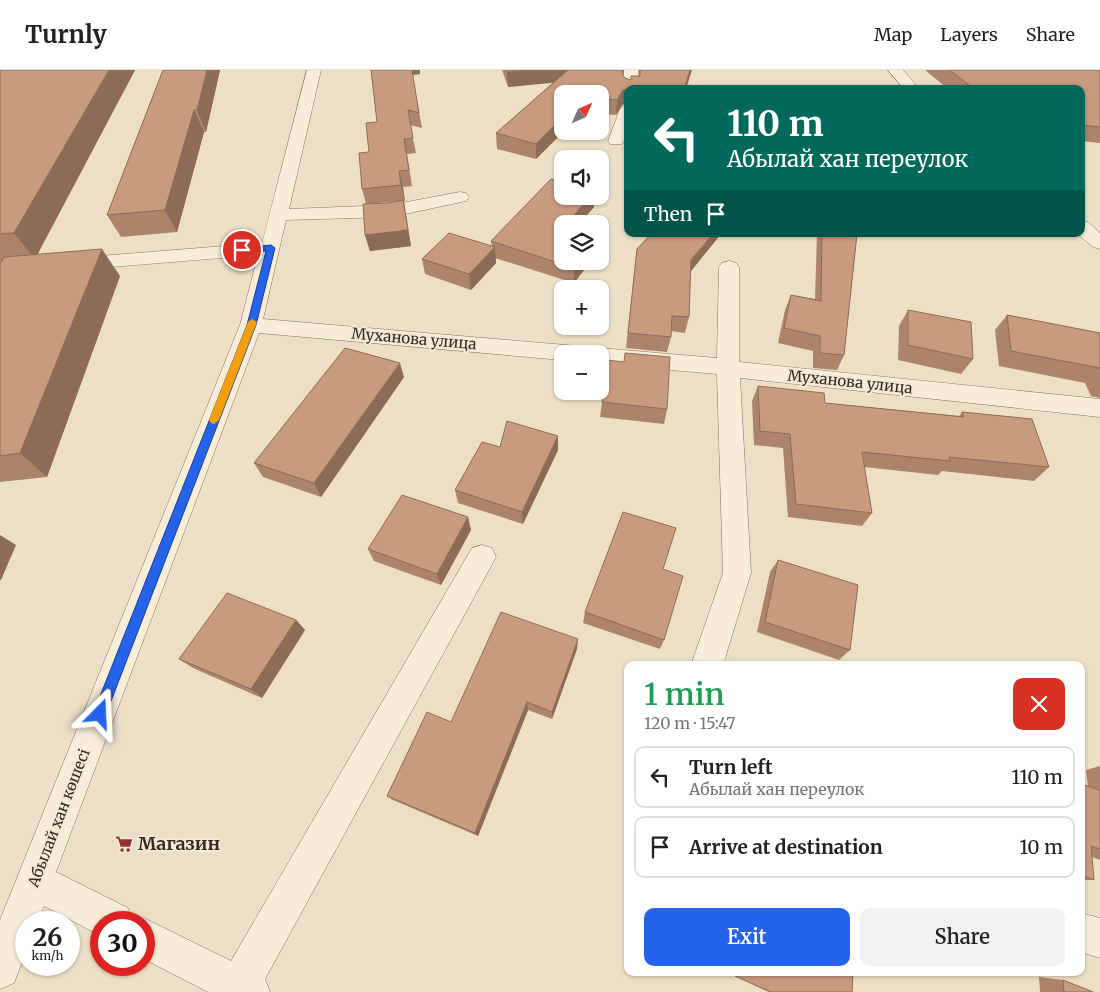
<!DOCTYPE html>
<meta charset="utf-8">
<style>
body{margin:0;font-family:Merriweather,serif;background:#f2f2f2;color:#222;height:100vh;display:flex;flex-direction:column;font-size:19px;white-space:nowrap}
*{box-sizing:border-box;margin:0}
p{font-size:16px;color:#767676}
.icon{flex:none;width:28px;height:28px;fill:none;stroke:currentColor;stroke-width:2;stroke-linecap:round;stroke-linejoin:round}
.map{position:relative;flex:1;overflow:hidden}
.side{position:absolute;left:624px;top:591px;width:461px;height:315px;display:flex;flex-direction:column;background:#fff;border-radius:10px;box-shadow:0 1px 4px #0004}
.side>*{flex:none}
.banner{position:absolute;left:624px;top:15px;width:461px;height:152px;border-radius:10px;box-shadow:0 1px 4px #0004;background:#00695c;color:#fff;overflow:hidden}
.needle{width:32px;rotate:45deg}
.fabs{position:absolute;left:554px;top:15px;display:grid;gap:10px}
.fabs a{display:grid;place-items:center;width:55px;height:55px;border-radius:10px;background:#fff;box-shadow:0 1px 4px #0004;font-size:25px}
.speed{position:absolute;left:15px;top:841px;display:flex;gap:10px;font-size:25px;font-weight:700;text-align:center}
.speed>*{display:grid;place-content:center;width:65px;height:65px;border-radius:50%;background:#fff;box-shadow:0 1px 4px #0004;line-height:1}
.speed small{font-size:12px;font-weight:400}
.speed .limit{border:8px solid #d22;background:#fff;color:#111}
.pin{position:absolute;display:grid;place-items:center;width:42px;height:42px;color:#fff;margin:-21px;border:2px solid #fff;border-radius:50%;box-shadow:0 1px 5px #0007}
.me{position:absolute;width:55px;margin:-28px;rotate:21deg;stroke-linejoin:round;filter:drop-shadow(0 0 4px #0008)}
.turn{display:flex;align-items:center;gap:18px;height:105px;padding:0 20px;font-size:22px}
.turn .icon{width:65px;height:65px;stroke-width:2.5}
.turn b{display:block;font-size:35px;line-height:42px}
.then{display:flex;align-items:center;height:48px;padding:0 20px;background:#0003;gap:10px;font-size:19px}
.round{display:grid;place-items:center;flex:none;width:52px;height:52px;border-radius:10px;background:#f2f2f2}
.summary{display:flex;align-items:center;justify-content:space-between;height:85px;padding:0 20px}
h1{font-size:30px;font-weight:600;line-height:38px;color:#1e9e55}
.primary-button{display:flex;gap:10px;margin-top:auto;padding:10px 20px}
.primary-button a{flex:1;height:58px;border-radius:10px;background:#2563eb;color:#fff;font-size:20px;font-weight:600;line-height:58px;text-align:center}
.primary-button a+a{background:#f2f2f2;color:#222}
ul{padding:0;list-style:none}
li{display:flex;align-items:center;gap:15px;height:62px;margin:0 10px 8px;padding:0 10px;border:2px solid #e0e0e0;border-radius:10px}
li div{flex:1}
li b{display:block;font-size:19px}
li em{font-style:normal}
header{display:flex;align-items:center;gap:30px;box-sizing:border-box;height:70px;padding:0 25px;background:#fff;border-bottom:1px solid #e0e0e0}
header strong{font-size:24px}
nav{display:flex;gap:28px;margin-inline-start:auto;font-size:18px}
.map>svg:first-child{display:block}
</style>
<header>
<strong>Turnly</strong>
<nav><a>Map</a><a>Layers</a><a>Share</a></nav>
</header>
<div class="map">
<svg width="1100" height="922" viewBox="0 0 1100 922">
<rect width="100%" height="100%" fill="#ecdfc6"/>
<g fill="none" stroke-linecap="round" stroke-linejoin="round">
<!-- minor casing -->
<g stroke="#86715d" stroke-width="1">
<path id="minor" d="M307 0H321L289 139 391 135 460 122 466 123 469 127 466 131 391 147 286 150 263 249 577 276 585 278 588 284H562V290L259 263 56 802 128 838 133 852H101V866L44 836 37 852H26V882L14 913 0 919V850L240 255 258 185 0 206V194L262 173Z
M624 0H638L637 19H628V23L625 22 623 19Z
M888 0H903L919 19H904Z
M628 34C628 48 630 63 622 74H610L608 71 620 39 623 36Z
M1081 150 1088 152 1100 163V179L1093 177 1078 164H1081Z
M729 191 736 193 739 197V292L1100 329V347L740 308 751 503 723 595H691L723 503 717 304 600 294V284H590L592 280 600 278 717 288 719 197 722 193Z
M482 475 492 478 496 487 265 909 270 922H208L144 889V852H134L144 848 231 891 472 478Z
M1081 843 1100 848V888L1081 882Z"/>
</g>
<!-- minor -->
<use href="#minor" fill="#f7edd9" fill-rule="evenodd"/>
</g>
<!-- wall -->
<path fill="#ac846c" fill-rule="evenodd" d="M0 0H135L37 185 120 206 47 407 0 412V194L1 192H0Z
M163 0H220L206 62H204L177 162 121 167 107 145Z
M371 0H420V4L412 5 422 58 410 55 416 83 407 84 412 116 403 117 405 131H404L411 176 370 181 365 165 366 134 362 119 369 82 377 52ZM398 131 387 133 368 134Z
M502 0H623L622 4 625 8 631 10 639 6V0H692L628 19 622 35 616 45 600 44V24H562V61H591L588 69 559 66 536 89 497 79 496 63 554 12 508 17Z
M925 0H1100V73L1081 71V19H948Z
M562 126H594V137L579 154H562V191H591L574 213 495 188 496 193 471 220 425 204 422 189 492 177 491 171Z
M651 164H721L690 202 689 247 685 263 671 261V267L667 282 626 278 637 179Z
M817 164H857L844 285 837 300 813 298V281L778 273 785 240 791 225 815 229Z
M908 240 973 289 961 304 898 290 899 256Z
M1007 245 1100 263V328L1091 326 1085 313 999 296 995 260Z
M404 307 321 427 263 407 254 393Z
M758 316 825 333 959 346 962 342 1049 397 1034 411 942 401 938 405 864 397 872 443 862 456 788 447 783 378 754 375 752 331Z
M602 332 667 339 664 354 600 347Z
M558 366V380L523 454 458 433 455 420Z
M468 447 471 460 441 515 374 491 368 479Z
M778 490 850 580 839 590 757 562 770 502Z
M663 499 664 570 660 579 583 553 585 542Z
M296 550 305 560 262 628 193 598 179 589Z
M577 579 552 649 528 640 478 766 393 730 387 726 451 652Z
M1100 696V790L1092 787 1094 810H1081V714L1088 716 1086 700Z
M726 902H853L852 922H769Z
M1039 907 1063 910 1093 922H1040Z"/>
<!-- shaded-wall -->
<path fill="#8c6c58" d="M109 0H135L35 189 14 163Z
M207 0H220L206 62 197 40Z
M411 0H420V4L412 5Z
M531 0H572V11L508 17 507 2Z
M690 0H692L686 19H684Z
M630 18V19H628V33L622 35 616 45 617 30 623 20Z
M194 40 204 62 177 162 165 140Z
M559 51V66L536 89V74Z
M589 61H591L588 69Z
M399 101 403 117 405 131 401 115Z
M590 126H594V137L579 154H567Z
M403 130 411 176 370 181 365 165Z
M713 164H721L687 206 691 190Z
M495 177 496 193 471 220 469 204Z
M102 179 120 206 47 407 20 383Z
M580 191H591L574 213V198Z
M400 293 404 307 321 427 314 413Z
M558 366V380L523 454 522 442Z
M468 447 471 460 441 515 437 504Z
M0 465 16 475 1 510H0Z
M296 550 305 560 262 628 251 619Z
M578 569 577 579 552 649V642Z
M527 632 528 640 478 766 475 763Z"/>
<!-- building -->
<path fill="#c89a7e" stroke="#8c6c58" d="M0 0H109L14 163 0 164Z
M163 0H207L197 40H194L165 140 107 145Z
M371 0H412L419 43 408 40 413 68 404 69 409 100 399 101 401 115 362 119 359 83 369 82 366 53 377 52Z
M507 0H531L507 2Z
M568 0H623L622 4 625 8 631 10V6H640V0H690L684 19H631L630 18 623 20 617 30 600 29V24H562V51H559L536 74 496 63Z
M950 0H1100V57L1081 55V19H974Z
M551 109 562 112V126H590L567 154H562V158L561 161H562V191H580L574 198 491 171Z
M403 130 408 160 365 165 363 134 387 133Z
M449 163 495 177 469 204 422 189Z
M651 164H713L691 190 689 247 672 246 671 267 628 263 637 179Z
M822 164H857L844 285 820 283V266L784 258 791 225 821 231Z
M102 179 20 383 0 386V194L4 187Z
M908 240 971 252 973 289 908 275Z
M1007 245 1100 263V298L1011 281Z
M345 278 400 293 314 413 254 393Z
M625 283 670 287 667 339 602 332 607 290 624 292Z
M758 316 824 323 825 333 964 347 962 342 1032 349 1049 397 949 387 950 391 862 382 872 443 796 434 790 364 760 361Z
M507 351 558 366 522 442 455 420 482 372 500 377Z
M402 425 468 447 437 504 368 479Z
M623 442 676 458 663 499 683 506 664 570 585 542Z
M778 490 858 515 850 580 765 552Z
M227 523 296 550 251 619 179 589Z
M501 542 578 569 552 642 527 632 475 763 387 726 427 642 451 652Z
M1081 714 1100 720V779L1091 776 1094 810 1081 805Z
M736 902H853L852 922H771L735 906Z
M1063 910 1093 922H1064Z"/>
<!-- route -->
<path fill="#2563eb" stroke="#184099" d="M271 175 275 178 256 255 106 644 104 649 100 651 95 649 93 644 247 255 266 181 242 183 238 180 242 178Z"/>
<!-- slow -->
<path fill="#f59e0b" d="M252 249 257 252 219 350 214 354 211 353 209 350 248 252Z"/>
<!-- icons -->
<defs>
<g id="supermarket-bare" transform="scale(1.35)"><path d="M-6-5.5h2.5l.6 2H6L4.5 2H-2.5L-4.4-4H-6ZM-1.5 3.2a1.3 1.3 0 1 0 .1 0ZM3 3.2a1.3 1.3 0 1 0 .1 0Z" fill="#923034" stroke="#f4ead5" stroke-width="2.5" paint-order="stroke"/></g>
</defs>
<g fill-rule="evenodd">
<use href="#supermarket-bare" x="124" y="774"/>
</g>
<g text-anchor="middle" stroke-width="4" stroke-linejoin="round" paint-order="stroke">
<!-- street labels -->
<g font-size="15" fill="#372a20" stroke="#f4ead5">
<text transform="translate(414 269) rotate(5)" y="5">Муханова улица</text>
<text transform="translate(850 312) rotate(6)" y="5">Муханова улица</text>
<text transform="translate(59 748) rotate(-69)" y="5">Абылай хан көшесі</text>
</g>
<!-- near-poi labels -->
<g font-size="18" font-weight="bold" fill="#372a20" stroke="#f4ead5" text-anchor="start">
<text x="138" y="780">Магазин</text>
</g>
</g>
</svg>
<div class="fabs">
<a><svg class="needle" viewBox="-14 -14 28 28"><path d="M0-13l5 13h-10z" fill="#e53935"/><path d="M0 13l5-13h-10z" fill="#767676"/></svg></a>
<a><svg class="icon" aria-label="sound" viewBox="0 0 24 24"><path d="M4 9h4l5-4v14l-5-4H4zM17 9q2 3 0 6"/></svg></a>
<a><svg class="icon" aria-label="layers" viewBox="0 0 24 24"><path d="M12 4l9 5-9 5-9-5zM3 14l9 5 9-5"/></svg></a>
<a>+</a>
<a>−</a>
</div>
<div class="speed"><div>26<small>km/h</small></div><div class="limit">30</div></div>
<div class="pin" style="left:242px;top:180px;background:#d93025"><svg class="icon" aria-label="arrive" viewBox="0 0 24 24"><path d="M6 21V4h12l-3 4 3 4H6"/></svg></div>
<svg class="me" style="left:100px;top:644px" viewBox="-20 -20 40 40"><path d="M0-17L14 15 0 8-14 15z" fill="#2563eb" stroke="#fff" stroke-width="4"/></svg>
<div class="banner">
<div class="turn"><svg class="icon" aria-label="left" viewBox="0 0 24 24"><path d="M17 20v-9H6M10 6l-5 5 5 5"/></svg><div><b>110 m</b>Абылай хан переулок</div></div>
<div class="then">Then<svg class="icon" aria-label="arrive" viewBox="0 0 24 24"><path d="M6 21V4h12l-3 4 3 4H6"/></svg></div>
</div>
<section class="side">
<div class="summary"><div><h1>1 min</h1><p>120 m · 15:47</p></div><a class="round" style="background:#d93025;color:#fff"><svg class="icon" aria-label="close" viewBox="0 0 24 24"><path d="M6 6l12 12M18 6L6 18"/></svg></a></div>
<ul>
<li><svg class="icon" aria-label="left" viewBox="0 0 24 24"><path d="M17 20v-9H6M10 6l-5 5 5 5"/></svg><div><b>Turn left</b><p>Абылай хан переулок</p></div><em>110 m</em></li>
<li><svg class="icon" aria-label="arrive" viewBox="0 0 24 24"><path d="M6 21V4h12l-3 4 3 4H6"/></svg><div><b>Arrive at destination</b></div><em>10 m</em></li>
</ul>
<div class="primary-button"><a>Exit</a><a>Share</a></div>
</section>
</div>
